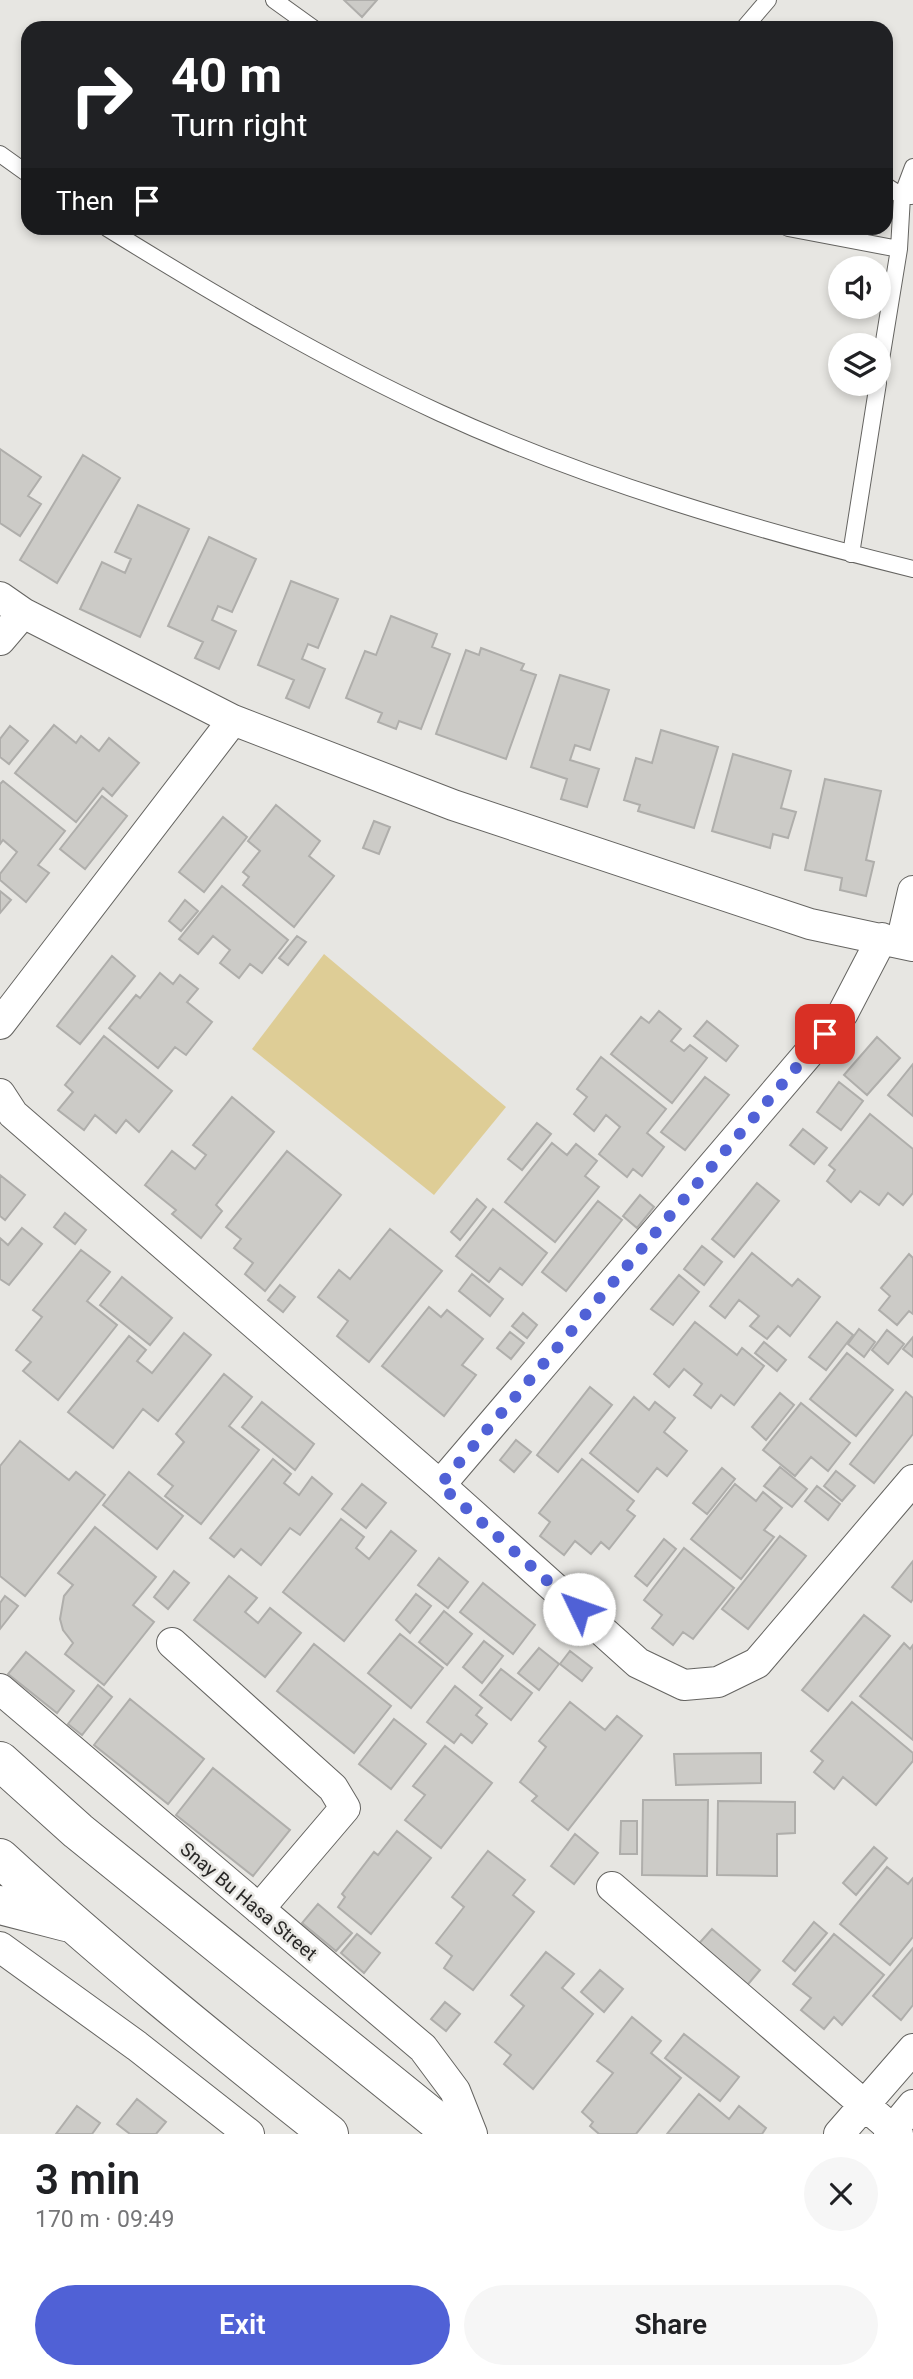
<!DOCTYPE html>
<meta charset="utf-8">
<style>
body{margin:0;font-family:Roboto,sans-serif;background:#f6f6f6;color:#202124;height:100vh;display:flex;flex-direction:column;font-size:26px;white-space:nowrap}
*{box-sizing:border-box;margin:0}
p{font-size:23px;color:#757577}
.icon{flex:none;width:38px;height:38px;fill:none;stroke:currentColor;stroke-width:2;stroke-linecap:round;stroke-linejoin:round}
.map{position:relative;height:2134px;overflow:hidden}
.sheet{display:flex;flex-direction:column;background:#fff;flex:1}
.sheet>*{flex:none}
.top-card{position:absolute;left:21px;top:21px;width:872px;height:214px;border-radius:21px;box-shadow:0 4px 10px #0003;background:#202124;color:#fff;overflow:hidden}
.fabs{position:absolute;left:828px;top:256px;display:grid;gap:14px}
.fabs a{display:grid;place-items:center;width:63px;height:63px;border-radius:50%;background:#fff;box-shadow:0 4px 10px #0003;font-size:35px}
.pin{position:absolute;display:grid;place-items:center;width:60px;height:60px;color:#fff;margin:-30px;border-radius:14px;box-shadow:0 4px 10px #0006}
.me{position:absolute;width:77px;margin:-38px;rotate:312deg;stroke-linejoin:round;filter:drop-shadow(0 0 5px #0008)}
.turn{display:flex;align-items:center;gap:24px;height:147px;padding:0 35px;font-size:32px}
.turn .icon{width:91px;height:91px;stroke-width:2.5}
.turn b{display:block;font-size:49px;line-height:60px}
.then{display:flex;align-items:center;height:66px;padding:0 35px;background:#0003;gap:14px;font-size:26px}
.round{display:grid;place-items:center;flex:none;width:74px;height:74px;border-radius:37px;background:#f6f6f6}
.headline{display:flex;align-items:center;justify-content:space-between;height:119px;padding:0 35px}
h1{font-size:42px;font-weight:600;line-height:52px}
.button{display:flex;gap:14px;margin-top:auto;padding:14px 35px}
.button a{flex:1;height:80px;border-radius:42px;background:#5061d6;color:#fff;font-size:28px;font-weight:600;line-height:80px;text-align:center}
.button a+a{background:#f6f6f6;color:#202124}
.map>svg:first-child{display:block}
</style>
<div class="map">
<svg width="913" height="2134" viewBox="0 0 913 2134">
<rect width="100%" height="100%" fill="#e7e6e2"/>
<!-- green -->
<path fill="#decd96" d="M324 954 506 1107 434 1195 252 1049Z"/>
<!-- building -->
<path fill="#cccbc7" stroke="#afaeab" stroke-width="2" d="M344 0H377L362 17Z
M0 449 41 477 28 496 41 504 20 536 0 523Z
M83 455 120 478 57 583 20 560Z
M138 505 189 529 140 637 80 609 102 562 125 573 131 559 115 552Z
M209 537 256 559 232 612 218 606 212 620 236 631 219 669 195 658 203 642 168 626Z
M291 581 338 599 318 648 308 644 302 659 325 669 309 708 286 698 294 680 258 665Z
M391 616 437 634 432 647 450 654 421 729 399 721 396 729 378 722 382 713 346 698 365 651 376 655Z
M481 648 524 664 521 670 536 675 506 759 436 734 466 650 479 655Z
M560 675 609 690 590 750 575 745 570 760 599 769 587 807 561 799 567 779 531 767Z
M54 725 76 743 81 736 99 751 109 738 139 763 112 796 103 788 76 822 15 773Z
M10 726 28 741 9 764 0 757V739Z
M661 730 718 747 694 828 638 811 640 805 624 800 636 758 652 763Z
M733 754 791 771 781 808 796 812 788 838 773 834 770 848 712 831Z
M825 779 881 791 866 860 874 862 866 896 840 890 842 878 805 870Z
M3 781 65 831 38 865 49 873 26 902 0 880V874L17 852 3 840 0 844V784Z
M102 796 127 816 85 869 60 849Z
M276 805 320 841 309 856 334 876 294 927 243 885 249 877 243 872 260 851 248 841Z
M223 817 247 837 204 892 179 872Z
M374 821 390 827 379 854 363 848Z
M222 886 288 940 262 973 250 964 239 978 220 963 230 950 213 936 198 954 179 939Z
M0 891 11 900 0 913Z
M185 900 198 911 181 931 169 921Z
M297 936 306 942 288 965 279 958Z
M112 956 135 976 80 1044 57 1026Z
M160 973 173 984 180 975 198 989 187 1002 212 1022 186 1055 175 1047 158 1068 109 1028 136 995 140 998Z
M659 1011 681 1029 671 1041 684 1051 690 1045 707 1058 672 1103 611 1054 641 1017 649 1023Z
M707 1021 738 1046 726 1061 694 1036Z
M104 1036 172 1091 139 1132 126 1120 116 1133 95 1115 84 1130 58 1110 73 1092 65 1085Z
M877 1037 900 1058 867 1095 844 1075Z
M601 1057 666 1109 647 1133 664 1147 642 1176 633 1169 627 1177 599 1154 620 1127 606 1115 594 1131 574 1114 587 1097 577 1089Z
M913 1064V1116L888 1095Z
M705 1077 729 1095 685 1150 661 1132Z
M839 1082 863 1101 841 1130 817 1112Z
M232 1097 274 1132 216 1205 222 1211 201 1238 172 1214 176 1210 145 1185 172 1151 195 1169 206 1155 193 1145Z
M870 1114 913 1149V1193L903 1205 888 1193 879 1205 860 1191 851 1202 827 1181 835 1170 829 1165Z
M537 1123 551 1134 522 1170 508 1159Z
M803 1129 827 1148 814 1164 790 1145Z
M552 1143 567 1155 576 1144 597 1161 585 1176 599 1187 555 1242 505 1202Z
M287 1151 341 1195 265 1291 245 1274 253 1263 234 1248 241 1239 226 1227Z
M0 1175 25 1195 5 1220 0 1216Z
M757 1183 779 1201 734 1257 712 1239Z
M640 1195 654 1207 637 1228 623 1216Z
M477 1199 486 1207 460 1240 451 1232Z
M598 1201 622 1220 566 1291 542 1272Z
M493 1209 547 1253 522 1285 500 1268 489 1282 456 1256Z
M65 1213 86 1230 75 1244 54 1227Z
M22 1228 42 1244 9 1285 0 1279V1238L8 1245Z
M390 1229 442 1271 369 1362 337 1336 348 1321 318 1297 339 1270 350 1279Z
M702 1246 722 1262 704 1285 684 1269Z
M81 1250 110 1272 87 1301 117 1325 58 1400 23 1371 31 1362 16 1350 42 1317 33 1310Z
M752 1253 792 1286 798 1279 820 1297 790 1336 778 1326 767 1339 750 1326 759 1316 739 1300 725 1318 710 1306Z
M909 1254 913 1258V1314L909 1311 897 1325 879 1310 890 1296 881 1288Z
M472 1274 503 1299 490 1316 459 1291Z
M679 1275 699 1292 673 1325 651 1309Z
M122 1277 172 1318 150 1345 100 1305Z
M280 1285 295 1297 283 1312 268 1300Z
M429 1307 441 1317 447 1310 483 1339 462 1365 476 1375 444 1416 382 1366Z
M523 1313 537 1325 527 1338 512 1326Z
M695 1322 737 1355 742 1348 764 1366 734 1405 721 1395 711 1408 694 1395 702 1384 684 1369 669 1387 654 1374Z
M837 1322 853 1335 826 1370 809 1357Z
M859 1329 875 1342 864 1357 848 1344Z
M887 1330 904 1344 888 1364 872 1350Z
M510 1332 524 1343 511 1359 497 1348Z
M184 1333 211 1355 158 1421 143 1409 113 1448 68 1412 129 1336 146 1350 137 1361 152 1373Z
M913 1337V1357L903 1349Z
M764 1342 786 1360 777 1371 755 1353Z
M847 1353 893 1390 856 1436 810 1399Z
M224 1374 252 1397 229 1426 259 1450 201 1524 165 1496 173 1486 158 1474 184 1442 176 1434Z
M590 1387 612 1405 558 1472 537 1455Z
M906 1392 913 1398V1434L874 1483 850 1464Z
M780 1393 794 1405 766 1440 752 1427Z
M634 1397 649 1410 655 1402 675 1418 664 1432 687 1451 667 1476 657 1468 638 1492 590 1453Z
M262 1402 314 1444 295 1470 242 1427Z
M801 1403 850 1443 828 1471 811 1457 795 1476 763 1450Z
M516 1440 531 1452 514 1472 500 1460Z
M20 1441 69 1480 76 1472 105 1495 25 1596 0 1576V1466Z
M273 1459 291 1474 284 1483 299 1495 312 1477 332 1494 300 1535 290 1528 261 1565 241 1549 234 1557 210 1538Z
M582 1459 634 1501 627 1510 635 1516 609 1549 601 1542 591 1554 575 1541 564 1555 540 1536 550 1522 539 1513Z
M780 1467 807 1489 792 1507 764 1486Z
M722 1468 735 1479 707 1514 693 1503Z
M836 1471 855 1486 842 1501 824 1486Z
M129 1472 183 1516 157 1549 103 1505Z
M362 1484 386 1503 366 1528 342 1509Z
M735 1484 756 1501 763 1492 782 1508 764 1530 774 1537 741 1579 691 1539Z
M817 1486 840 1504 828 1520 805 1501Z
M341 1519 364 1537 356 1548 369 1559 391 1531 416 1551 344 1641 283 1592Z
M95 1527 156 1577 133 1605 154 1622 104 1685 65 1654 73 1643 63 1630 60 1619 64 1596 73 1585 58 1573Z
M780 1536 806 1556 748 1629 722 1609Z
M664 1539 676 1549 647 1586 635 1576Z
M684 1548 734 1588 693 1639 683 1632 673 1645 652 1628 662 1615 644 1600Z
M439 1558 468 1582 448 1608 418 1585Z
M913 1561V1599L911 1602 892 1587Z
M174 1571 189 1583 168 1609 154 1597Z
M229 1576 257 1598 245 1612 258 1623 270 1608 301 1633 265 1677 194 1620Z
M483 1583 535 1625 513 1654 460 1612Z
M416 1594 431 1606 410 1633 396 1620Z
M5 1596 18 1606 0 1629V1603Z
M444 1611 472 1634 447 1665 419 1642Z
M864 1615 890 1636 828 1711 802 1690Z
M400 1634 443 1668 411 1708 368 1673Z
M484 1641 503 1656 482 1683 463 1667Z
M904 1643 910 1649 913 1645V1740L860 1696Z
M314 1644 391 1706 354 1753 277 1691Z
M539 1648 559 1664 539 1690 518 1673Z
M570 1651 592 1668 582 1681 560 1664Z
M26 1652 74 1691 57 1713 8 1674Z
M501 1669 532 1693 511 1720 480 1695Z
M98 1685 112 1697 82 1735 68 1724Z
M455 1686 482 1708 476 1715 487 1724 472 1743 461 1734 454 1743 427 1722Z
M130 1699 204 1759 168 1804 94 1745Z
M570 1702 605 1730 617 1716 642 1736 568 1830 532 1801 537 1796 520 1782 546 1747 539 1741Z
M852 1702 913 1753V1761L876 1805 843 1777 834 1789 814 1772 823 1761 811 1751Z
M394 1719 426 1744 391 1789 359 1764Z
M445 1746 492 1783 441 1848 405 1820 425 1795 413 1786Z
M761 1753V1783L676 1785 674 1754Z
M213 1768 290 1830 253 1876 176 1815Z
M643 1800H708L707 1876 642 1875Z
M718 1801 795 1802V1833L777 1834V1876L717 1875Z
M621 1821H637V1854H620Z
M397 1831 431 1858 371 1934 338 1907 345 1897 342 1894 374 1852 378 1855Z
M575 1834 598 1853 574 1884 551 1866Z
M874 1847 887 1858 856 1895 843 1883Z
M488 1851 525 1880 513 1895 534 1912 473 1990 444 1968 452 1956 436 1943 464 1907 452 1897Z
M887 1867 908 1884 913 1878V1937L890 1965 840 1924Z
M318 1904 352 1933 336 1951 302 1923Z
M814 1922 827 1933 795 1971 783 1961Z
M712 1929 760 1970 744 1989 695 1948Z
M357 1934 380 1953 364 1973 341 1953Z
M834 1934 884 1975 842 2025 834 2017 824 2029 801 2010 811 1998 793 1984Z
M913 1948V2005L901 2020 873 1996Z
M546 1952 574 1974 562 1988 593 2014 533 2089 504 2064 511 2055 495 2042 524 2006 511 1995Z
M600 1970 623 1989 604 2012 581 1992Z
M445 2002 460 2014 446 2031 431 2019Z
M632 2017 661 2041 651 2053 681 2078 636 2134H599L590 2126 593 2122 582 2112 613 2073 597 2061Z
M684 2034 739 2077 720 2101 665 2058Z
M699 2094 729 2119 739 2106 766 2128 762 2134H667Z
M137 2099 166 2122 156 2134H130L117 2124Z
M77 2106 100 2123 92 2134H56Z"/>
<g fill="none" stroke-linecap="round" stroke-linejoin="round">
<!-- service casing -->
<g stroke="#656461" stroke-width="18">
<path id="service" d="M274 0 313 28
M744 28 768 0
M0 154 28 174
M886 186 902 196H911
M107 228C215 295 325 360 440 413 588 481 756 530 913 569
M788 228 899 249
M878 378 899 249 902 196 913 167
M851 554 878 383"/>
</g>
<!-- minor casing -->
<g stroke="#656461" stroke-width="32">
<path id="minor" d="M0 597 23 613 233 720 453 805 810 924 913 946
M0 640 23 613
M901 943 913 891
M0 1024 233 720
M0 1094 13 1114 440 1485 638 1663 684 1685 718 1682 757 1663 913 1480
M440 1485 843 1013 882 938
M172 1643 333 1788 345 1808 259 1909
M0 1689 423 2048 455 2091 472 2134
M612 1887 898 2134
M0 1947 137 2046 249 2134
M839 2134 913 2049
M889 2134 913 2105"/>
</g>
<!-- tertiary casing -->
<g stroke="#656461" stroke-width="40">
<path id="tertiary" d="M0 1761 78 1831 453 2134
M0 1858C106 1955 217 2045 329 2134
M0 1905 66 1922"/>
</g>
<!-- service -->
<use href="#service" stroke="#fff" stroke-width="16"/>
<!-- minor -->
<use href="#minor" stroke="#fff" stroke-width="30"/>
<!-- tertiary -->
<use href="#tertiary" stroke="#fff" stroke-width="38"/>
</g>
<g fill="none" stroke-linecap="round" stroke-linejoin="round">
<!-- route -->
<path stroke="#5061d6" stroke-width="12" stroke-dasharray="0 21.6" d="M579 1609 440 1485 825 1034"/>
</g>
<g text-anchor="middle" stroke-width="5" stroke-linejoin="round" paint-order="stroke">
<!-- street labels -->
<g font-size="19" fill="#282726" stroke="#e7e6e2">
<text transform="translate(249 1901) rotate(40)" y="7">Snay Bu Hasa Street</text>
</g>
</g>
</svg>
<div class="fabs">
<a><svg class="icon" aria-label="sound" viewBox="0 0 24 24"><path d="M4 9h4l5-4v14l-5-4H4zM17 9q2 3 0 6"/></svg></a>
<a><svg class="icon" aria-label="layers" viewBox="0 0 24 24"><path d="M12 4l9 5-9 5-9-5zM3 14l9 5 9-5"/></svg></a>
</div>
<div class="pin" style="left:825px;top:1034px;background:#d93025"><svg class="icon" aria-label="arrive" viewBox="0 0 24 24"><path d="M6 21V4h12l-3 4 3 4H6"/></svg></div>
<svg class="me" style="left:579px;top:1609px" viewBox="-20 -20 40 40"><circle r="19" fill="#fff"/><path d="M0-13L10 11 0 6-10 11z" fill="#5061d6"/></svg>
<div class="top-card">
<div class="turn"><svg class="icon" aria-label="right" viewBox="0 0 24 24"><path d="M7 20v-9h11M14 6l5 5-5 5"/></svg><div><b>40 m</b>Turn right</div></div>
<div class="then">Then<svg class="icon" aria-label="arrive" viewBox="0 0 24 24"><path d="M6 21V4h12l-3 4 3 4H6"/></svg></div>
</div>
</div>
<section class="sheet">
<div class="headline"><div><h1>3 min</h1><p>170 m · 09:49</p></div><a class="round"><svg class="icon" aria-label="close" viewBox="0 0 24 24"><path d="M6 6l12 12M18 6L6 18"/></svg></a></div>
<div class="button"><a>Exit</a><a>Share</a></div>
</section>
